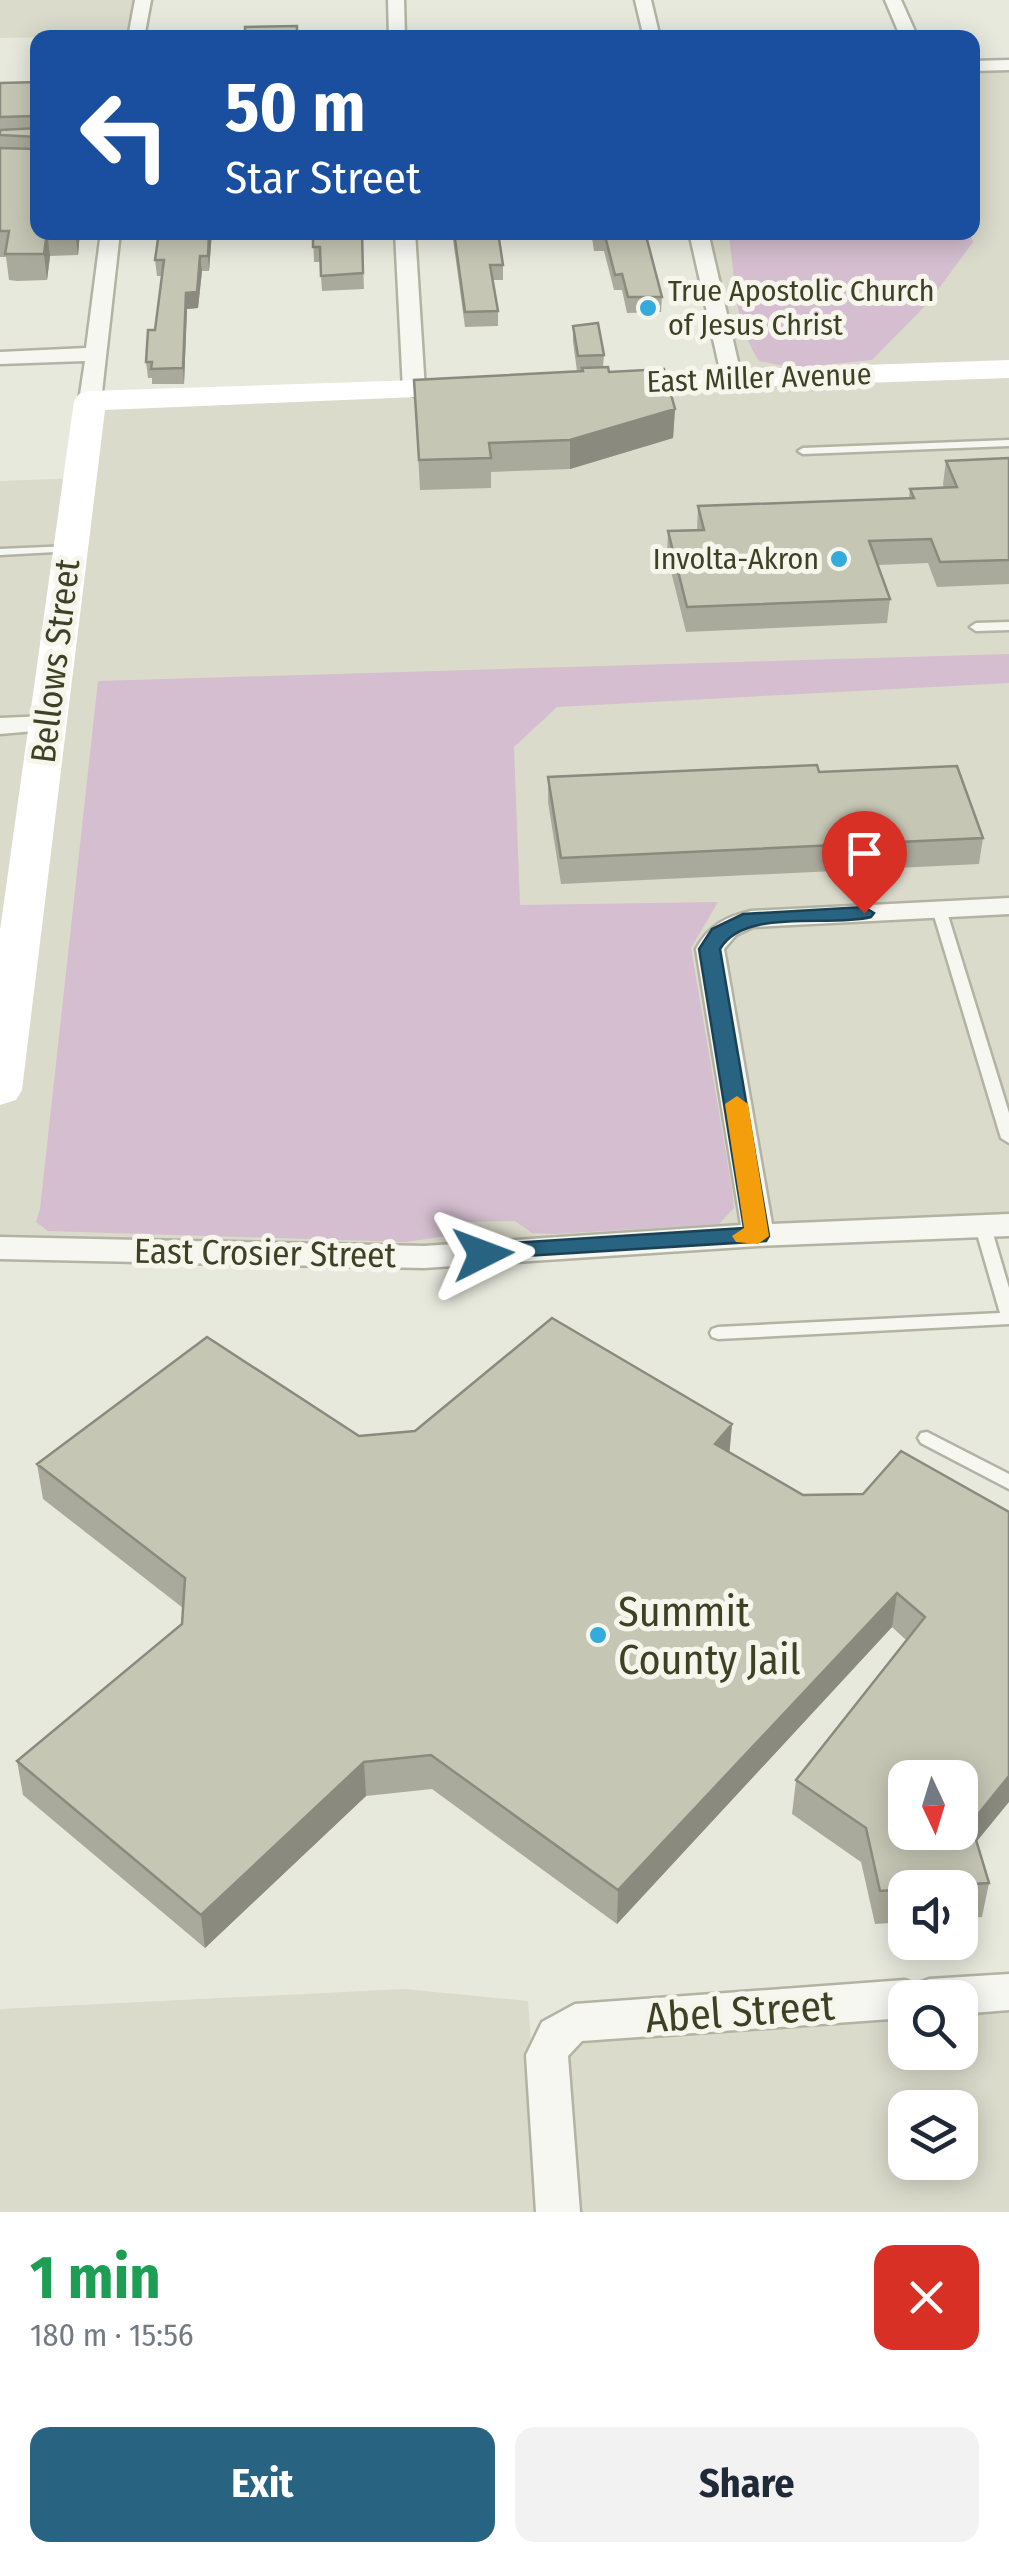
<!DOCTYPE html>
<meta charset="utf-8">
<style>
body{margin:0;font-family:"Fira Sans Condensed",sans-serif;background:#f2f2f3;color:#1f2937;height:100vh;display:flex;flex-direction:column;font-size:38px;white-space:nowrap}
*{box-sizing:border-box;margin:0}
p{font-size:32px;color:#747a83}
.icon{flex:none;width:55px;height:55px;fill:none;stroke:currentColor;stroke-width:2;stroke-linecap:round;stroke-linejoin:round}
.map{position:relative;height:2212px;overflow:hidden}
.panel{display:flex;flex-direction:column;background:#fff;flex:1}
.panel>*{flex:none}
.guide{position:absolute;left:30px;top:30px;width:950px;height:210px;border-radius:20px;box-shadow:0 5px 25px #0003;background:#1a4fa0;color:#fff;overflow:hidden}
.needle{width:65px;rotate:176deg}
.controls{position:absolute;left:888px;top:1760px;display:grid;gap:20px}
.controls a{display:grid;place-items:center;width:90px;height:90px;border-radius:20px;background:#fff;box-shadow:0 5px 25px #0003;font-size:50px}
.pin{position:absolute;display:grid;place-items:center;width:85px;height:85px;color:#fff;margin:-102px -42px;border-radius:50% 50% 50% 0;rotate:-45deg;box-shadow:0 0 10px #0007}
.pin .icon{rotate:45deg}
.me{position:absolute;width:110px;margin:-55px;rotate:87deg;stroke-linejoin:round;filter:drop-shadow(0 0 8px #0008)}
.turn{display:flex;align-items:center;gap:35px;height:210px;padding:0 30px;font-size:45px}
.turn .icon{width:130px;height:130px;stroke-width:2.5}
.turn b{display:block;font-size:70px;line-height:85px}
.round{display:grid;place-items:center;flex:none;width:105px;height:105px;border-radius:20px;background:#f2f2f3}
.head{display:flex;align-items:center;justify-content:space-between;height:170px;padding:0 30px}
h1{font-size:60px;font-weight:700;line-height:75px;color:#1e9e55}
.cta{display:flex;gap:20px;margin-top:auto;padding:20px 30px}
.cta a{flex:1;height:115px;border-radius:20px;background:#286482;color:#fff;font-size:40px;font-weight:700;line-height:115px;text-align:center}
.cta a+a{background:#f2f2f3;color:#1f2937}
.map>svg:first-child{display:block}
</style>
<div class="map">
<svg width="1009" height="2212" viewBox="0 0 1009 2212">
<rect width="100%" height="100%" fill="#e8e9dd"/>
<!-- built -->
<path fill="#dadbcb" fill-rule="evenodd" d="M0 0H142L137 36 0 38Z
M1009 65V1225L621 1246 0 1248V481L78 478 90 401 732 378 698 233 972 232 973 66Z
M404 1989 528 2001 543 2212H0V2009Z
M1009 2002V2212H572L560 2056 578 2038 905 2009V2052H960V2005ZM905 2108H960V2162H905Z"/>
<!-- green -->
<path fill="#d4becf" d="M969 232 973 242 929 302 872 360 794 368 759 361C731 316 737 282 728 233Z
M1009 654V683L557 707 514 747 520 905 718 902 691 948 732 1189 734 1208 719 1224 555 1234 532 1233 515 1221 469 1222 447 1236 406 1242 48 1231 36 1222 40 1209 98 681Z"/>
<g fill="none" stroke-linecap="round" stroke-linejoin="round">
<!-- lane casing -->
<g stroke="#b2b3a2" stroke-width="5">
<path id="lane" d="M1009 440V446L803 454 798 451 803 448Z
M70 546 76 549 74 551 0 555V549Z
M1009 622V630L976 631 970 627 976 623Z
M939 905 946 909 1009 1113V1143L1001 1138 932 909Z
M983 1222 991 1227 1009 1288V1324L718 1339 712 1337 710 1333 712 1329 718 1327 1000 1313 975 1227Z
M927 1432 1009 1474V1489L921 1443 918 1438 921 1433Z"/>
</g>
<!-- street casing -->
<g stroke="#b2b3a2" stroke-width="5">
<path id="street" d="M135 0H151L144 38H128Z
M388 0H404L405 38H389Z
M635 0H651L660 38H644Z
M885 0H901L918 38H901Z
M1009 60V70L972 71V61Z
M101 232H120L101 401 90 407 79 401 85 361 0 364V352L86 348Z
M395 232H415L425 390 414 396 403 390Z
M689 232H708L742 379 739 383 732 385 722 379Z
M48 716 57 719 61 724 57 729 0 734V718Z
M1009 898V914L753 927 736 935 724 949 772 1224 1009 1214V1236L758 1246 424 1268 0 1259V1237L424 1246 741 1225 696 949C709 925 726 917 751 911Z
M1009 1974V2010L960 2014V1998H905V2018L582 2041 568 2056 580 2212H536L526 2055 542 2022 575 2004 905 1980 916 1984 929 1979Z"/>
</g>
<!-- lane -->
<use href="#lane" fill="#f6f7f1" fill-rule="evenodd"/>
<!-- street -->
<use href="#street" fill="#f6f7f1" fill-rule="evenodd"/>
<!-- secondary -->
<path fill="#fff" fill-rule="evenodd" d="M1009 360V378L606 392 595 390 590 383 595 376 606 374Z
M478 378 489 380 494 387 489 394 105 410 22 1090 16 1100 0 1105V930L74 401 79 394 90 391Z"/>
</g>
<!-- wall -->
<path fill="#a9aa9b" d="M38 82V232H80L78 255 50 256 47 280 17 281 9 280 6 257H0V83Z
M212 232 209 271H202L198 308 187 309 184 384H152V378H148L146 362 155 330 162 276H157L155 260Z
M313 232H362L364 289 322 291 320 262H314Z
M452 232H498L503 265V280H493L498 311V326L465 327Z
M591 232H645L662 297 661 312 627 313 622 290H614L604 251H594Z
M573 326 604 355 603 367 675 409 673 438 570 469 491 472V488L420 490 414 380 577 371 573 342Z
M1009 458V584L937 587 928 563 878 565 890 599 887 623 686 632 667 555 668 531 697 530 698 506 909 498 910 489 944 488 943 484 946 461Z
M819 772 983 838 979 864 561 884 548 802V777Z
M732 1424 729 1452 803 1495 863 1494 901 1451 976 1842 989 1883 982 1917 960 1918V1888H905V1922L875 1924 861 1862 792 1814 796 1780 906 1640 892 1627 617 1924 432 1789 366 1796 205 1948 23 1795 17 1761 182 1624 183 1608 43 1499 37 1464 359 1436Z"/>
<!-- shaded-wall -->
<path fill="#8a8b7e" d="M47 232 50 256 47 280 44 254Z
M75 232H80L78 255Z
M209 232H212L209 271 208 256Z
M200 256 202 271 198 308 187 309 184 384 183 368 186 293Z
M675 409 673 438 570 469V440Z
M732 1424 729 1458 715 1444Z
M897 1593 892 1627 617 1924 618 1890Z
M364 1762 366 1796 205 1948 201 1915Z
M1009 1776V1802L964 1857 971 1823Z"/>
<!-- building -->
<path fill="#c5c6b4" stroke="#8a8b7e" stroke-width="2.5" fill-rule="evenodd" d="M297 26V38H245V27Z
M38 82V126L35 116 0 117V83Z
M38 128V137L0 135V130Z
M38 138V232H47L44 254H5L9 231H0V148L35 149Z
M159 232H209L208 256H200L197 292 186 293 183 368 151 369 152 362H146L148 330H155L164 260H155Z
M313 232H362L363 273 321 276 320 247H313Z
M454 232H498L503 265H490L498 311 465 312Z
M594 232H645L662 297H628L622 274 615 275 605 236H595Z
M598 323 604 355 578 356 573 326Z
M608 367 609 372 664 369 675 409 570 440 489 443 491 458 419 460 414 380 583 371 582 368Z
M1009 458V560L940 562 931 539 869 541 890 599 687 607 668 531 704 530 698 506 914 498 910 489 957 487 946 461Z
M817 765 819 772 957 766 983 838 561 858 548 777Z
M552 1318 732 1424 715 1444 803 1495 863 1494 901 1451 1009 1512V1776L971 1823 989 1883 905 1888V1889L880 1891 866 1828 796 1780 925 1617 897 1593 618 1890 431 1755 364 1762 201 1915 17 1761 182 1624 185 1578 37 1464 207 1337 359 1436 415 1431ZM905 1778H960V1832H905Z"/>
<!-- route -->
<path fill="#286482" stroke="#1a4154" stroke-width="2.5" d="M864 907 874 913 871 917C829 928 745 907 720 949L769 1236 766 1241 475 1259 471 1254 475 1248 483 1245 744 1228 699 949 712 929 743 914Z"/>
<!-- slow -->
<path fill="#f59e0b" d="M737 1096 748 1104 769 1236 758 1244 736 1242 732 1236 744 1228 725 1104Z"/>
<!-- markers -->
<g fill="#34abdd" stroke="#f6f6ed" stroke-width="4">
<circle cx="648" cy="308" r="10"/>
<circle cx="839" cy="559" r="10"/>
<circle cx="598" cy="1635" r="10"/>
</g>
<g text-anchor="middle" stroke-width="10" stroke-linejoin="round" paint-order="stroke">
<!-- far-poi labels -->
<g font-size="30" fill="#3f4125" stroke="#f6f6ed" text-anchor="start">
<text x="668" y="301">True Apostolic Church<tspan x="668" dy="34">of Jesus Christ</tspan></text>
<text x="819" y="569" text-anchor="end">Involta-Akron</text>
</g>
<!-- far-street labels -->
<g font-size="30" fill="#3f4125" stroke="#f6f6ed">
<text transform="translate(759 378) rotate(-2)" y="10">East Miller Avenue</text>
</g>
<!-- street labels -->
<g font-size="35" fill="#3f4125" stroke="#f6f6ed">
<text transform="translate(55 661) rotate(-83)" y="12">Bellows Street</text>
<text transform="translate(265 1253) rotate(1)" y="12">East Crosier Street</text>
</g>
<!-- near-poi labels -->
<g font-size="42" fill="#3f4125" stroke="#f6f6ed" text-anchor="start">
<text x="618" y="1626">Summit<tspan x="618" dy="48">County Jail</tspan></text>
</g>
<!-- near-street labels -->
<g font-size="42" fill="#3f4125" stroke="#f6f6ed">
<text transform="translate(740 2011) rotate(-4)" y="15">Abel Street</text>
</g>
</g>
</svg>
<div class="controls">
<a><svg class="needle" viewBox="-14 -14 28 28"><path d="M0-13l5 13h-10z" fill="#e53935"/><path d="M0 13l5-13h-10z" fill="#747a83"/></svg></a>
<a><svg class="icon" aria-label="sound" viewBox="0 0 24 24"><path d="M4 9h4l5-4v14l-5-4H4zM17 9q2 3 0 6"/></svg></a>
<a><svg class="icon" aria-label="search" viewBox="0 0 24 24"><circle cx="10" cy="10" r="6"/><path d="M15 15l6 6"/></svg></a>
<a><svg class="icon" aria-label="layers" viewBox="0 0 24 24"><path d="M12 4l9 5-9 5-9-5zM3 14l9 5 9-5"/></svg></a>
</div>
<div class="pin" style="left:864px;top:913px;background:#d93025"><svg class="icon" aria-label="arrive" viewBox="0 0 24 24"><path d="M6 21V4h12l-3 4 3 4H6"/></svg></div>
<svg class="me" style="left:483px;top:1254px" viewBox="-20 -20 40 40"><path d="M0-17L14 15 0 8-14 15z" fill="#286482" stroke="#fff" stroke-width="4"/></svg>
<div class="guide">
<div class="turn"><svg class="icon" aria-label="left" viewBox="0 0 24 24"><path d="M17 20v-9H6M10 6l-5 5 5 5"/></svg><div><b>50 m</b>Star Street</div></div>
</div>
</div>
<section class="panel">
<div class="head"><div><h1>1 min</h1><p>180 m · 15:56</p></div><a class="round" style="background:#d93025;color:#fff"><svg class="icon" aria-label="close" viewBox="0 0 24 24"><path d="M6 6l12 12M18 6L6 18"/></svg></a></div>
<div class="cta"><a>Exit</a><a>Share</a></div>
</section>
